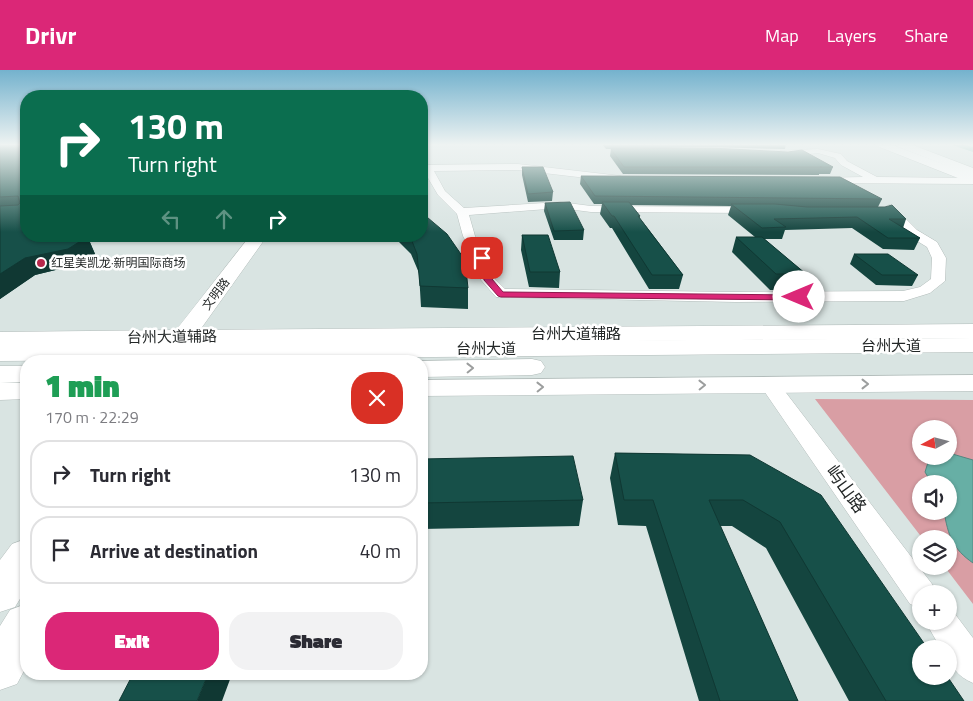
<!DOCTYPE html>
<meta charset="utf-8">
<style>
body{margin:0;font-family:"Titillium Web","Noto Sans SC",sans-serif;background:#f2f2f3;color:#2b2b33;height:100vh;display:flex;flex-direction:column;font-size:19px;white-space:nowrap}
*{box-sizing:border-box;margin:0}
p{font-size:16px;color:#7c7c81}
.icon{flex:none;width:28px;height:28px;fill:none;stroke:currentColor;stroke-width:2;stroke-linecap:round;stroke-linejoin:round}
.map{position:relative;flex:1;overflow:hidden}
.details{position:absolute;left:20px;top:285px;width:408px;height:325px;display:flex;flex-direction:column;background:#fff;border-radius:20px;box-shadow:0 1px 4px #0004}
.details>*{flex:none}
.banner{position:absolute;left:20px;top:20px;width:408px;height:152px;border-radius:20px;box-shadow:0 1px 4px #0004;background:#0b6e4f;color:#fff;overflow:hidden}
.needle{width:32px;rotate:263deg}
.fabs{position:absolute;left:912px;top:350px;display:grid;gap:10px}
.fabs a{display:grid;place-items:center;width:45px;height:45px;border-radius:50%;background:#fff;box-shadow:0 1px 4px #0004;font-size:25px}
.pin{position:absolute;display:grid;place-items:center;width:42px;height:42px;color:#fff;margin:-21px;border-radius:10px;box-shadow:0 2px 8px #0006}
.me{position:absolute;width:55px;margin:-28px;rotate:270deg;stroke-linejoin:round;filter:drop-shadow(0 0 4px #0008)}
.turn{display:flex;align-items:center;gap:18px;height:105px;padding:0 25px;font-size:22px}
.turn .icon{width:65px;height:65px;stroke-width:2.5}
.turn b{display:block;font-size:35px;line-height:42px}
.lanes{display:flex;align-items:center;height:48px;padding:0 25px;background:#0003;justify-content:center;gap:25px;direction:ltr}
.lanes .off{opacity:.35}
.round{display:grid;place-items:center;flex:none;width:52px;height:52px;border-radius:20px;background:#f2f2f3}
.headline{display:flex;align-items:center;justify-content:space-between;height:85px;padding:0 25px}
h1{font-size:30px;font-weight:800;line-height:38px;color:#1e9e55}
.action{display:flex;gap:10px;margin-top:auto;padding:10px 25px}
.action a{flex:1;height:58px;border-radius:20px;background:#db2777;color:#fff;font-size:20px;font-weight:800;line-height:58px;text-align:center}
.action a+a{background:#f2f2f3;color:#2b2b33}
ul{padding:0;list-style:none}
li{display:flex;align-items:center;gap:15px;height:68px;margin:0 10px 8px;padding:0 15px;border:2px solid #e1e1e2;border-radius:20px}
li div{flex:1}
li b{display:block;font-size:19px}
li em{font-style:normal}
header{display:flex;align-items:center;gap:30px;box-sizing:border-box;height:70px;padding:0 25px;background:#db2777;color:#fff}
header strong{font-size:24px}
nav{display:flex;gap:28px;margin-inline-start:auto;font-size:18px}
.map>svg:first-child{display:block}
</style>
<header>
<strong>Drivr</strong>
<nav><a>Map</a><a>Layers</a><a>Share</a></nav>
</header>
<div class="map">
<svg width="973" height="631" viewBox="0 0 973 631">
<rect width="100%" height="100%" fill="#d9e4e2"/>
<!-- green -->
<path fill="#d99ea4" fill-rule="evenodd" d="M815 329 973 330V534L944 496H949V469H923ZM921 359H949V386H921ZM921 414H949V441H921Z"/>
<!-- water -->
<path fill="#67afa5" stroke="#538680" d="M949 383 973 390V493C953 479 948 466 944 441H949V414H932L925 402 930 386H949Z"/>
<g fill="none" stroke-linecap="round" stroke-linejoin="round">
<!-- canal -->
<path fill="#67afa5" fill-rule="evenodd" d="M949 74H961L973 77V82Z"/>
<!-- minor casing -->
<g stroke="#b2bcba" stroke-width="1">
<path id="minor" d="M818 79 841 84 847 91 877 107 973 108V114L820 113 815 110 817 108 863 107 841 95 835 88 818 83 780 87 776 84 780 81Z
M518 94 621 106 626 109 621 112 518 100 434 101 445 121 464 138 560 132 591 136 755 137 761 140 755 143 591 142 560 138 469 145 475 166 489 188 495 209 505 219 736 222 903 221 920 217 931 209 932 188 927 177 909 166 885 140 883 138 889 135 893 136 917 160 937 172 946 188 945 211 930 223 904 231 736 232 496 227 481 210 475 188 463 166 457 144 438 125 424 101H421V95Z
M770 309 777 311 932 514 936 524H921V538L910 534 760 315 763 311Z
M949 539 952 540 973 568V613C957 606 949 596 949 579H941L925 551H949Z"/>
</g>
<!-- secondary casing -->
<g stroke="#b2bcba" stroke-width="1">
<path id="secondary" d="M876 74H890L973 105V114L877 76Z
M250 166H267L200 260 973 254V268L190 275 184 283 175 285 166 283 163 278 165 275 0 276V262L176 260Z
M973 305V321L421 326V310Z
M0 312 26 313V329L0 330Z
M26 469V519L15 537 0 542V490L12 474Z
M26 534V597L17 614 0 620V556L10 540Z"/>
</g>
<!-- primary casing -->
<g stroke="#b2bcba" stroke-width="1">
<path id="primary" d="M895 74H910L973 98V106L896 76Z
M973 268V282L0 291V275Z
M532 289 541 291 545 297 541 303 532 305 421 307V291Z
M0 296H26V312H0Z"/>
</g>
<!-- minor -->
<use href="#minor" fill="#fff" fill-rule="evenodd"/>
<!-- secondary -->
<use href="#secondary" fill="#fff" fill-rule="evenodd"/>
<!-- primary -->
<use href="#primary" fill="#fff" fill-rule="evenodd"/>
</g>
<!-- wall -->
<path fill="#14453f" d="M0 74H26V166L89 170 95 184 76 195 35 205 0 229Z
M602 74H786L785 79 709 77 624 79 833 97 830 104H819V105L623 104 610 86 611 79H606Z
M522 97 553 122 552 131 528 132 522 105Z
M581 106 882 129 878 137 906 149 903 158 920 168 914 180 883 179 852 158 785 160 782 169H764L806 204 800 220H770L732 182 736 167H755L728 145 731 136 631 135 640 146V148L683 205 679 219H649L612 158H610L600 144 602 134H594L580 114Z
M545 133 584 160 583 170H554L544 141Z
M522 165 560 202 559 218 529 217 521 180Z
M393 166H421L468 218V239L421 237 419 203 411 184Z
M854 184 918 205 912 216 876 215 850 194Z
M615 383 750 385 964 631H849L766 478 732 456H720L798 631H699L646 456 618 455 610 408Z
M421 389 583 430 579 456 421 459Z"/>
<!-- shaded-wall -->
<path fill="#103833" d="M81 166H96L89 170 95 184 76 195 35 205 0 229V204L25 188Z
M208 604H232L222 631H197Z"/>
<!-- building -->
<path fill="#175049" stroke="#103833" d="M0 74H26V166H86L87 167 68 179 25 188 0 204V136L18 135 20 133 18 126 0 127Z
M711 78 788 82 802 80 833 97H820H822H624L611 79Z
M522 97H543L553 122 528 124Z
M581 106 840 107 882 129 595 126Z
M570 132 584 160 554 161 545 133Z
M602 132H629L640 146H638L683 205H652L614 146H612Z
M731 134H775L807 137H885L892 135 906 149H889L920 168H888L857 147 774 149 786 157 762 158Z
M421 142 447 164 465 190 468 218 420 216 417 184 410 166H421Z
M522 165H548L560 202H530Z
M736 167H762L806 204H776Z
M854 184H888L918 205H882Z
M615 383 750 385 821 425 928 579H921V606H947L964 631H886L780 452 743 430H709L798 631H720L653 430H624Z
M573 386 583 430 421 433V389Z
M133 604H208L197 631H119Z"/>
<!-- one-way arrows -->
<defs><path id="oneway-chevron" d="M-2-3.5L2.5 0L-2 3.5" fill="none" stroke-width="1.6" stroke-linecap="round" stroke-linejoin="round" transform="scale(1.25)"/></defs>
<g stroke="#9c9e9e">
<use href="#oneway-chevron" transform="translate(470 298) rotate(-1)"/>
<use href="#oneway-chevron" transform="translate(865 314)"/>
<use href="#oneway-chevron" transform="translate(702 315) rotate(-1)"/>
<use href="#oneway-chevron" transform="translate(540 317) rotate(-1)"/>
</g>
<!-- sky -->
<linearGradient id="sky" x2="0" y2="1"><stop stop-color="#74b2cd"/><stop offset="0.46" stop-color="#eef3f2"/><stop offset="1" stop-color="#eef3f2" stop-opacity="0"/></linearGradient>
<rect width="973" height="162" fill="url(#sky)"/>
<!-- route -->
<path fill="#db2777" stroke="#8e194d" d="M479 187H484L492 209 503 222 799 225 803 227 799 230 501 227 498 226 484 210Z"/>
<!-- markers -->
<circle fill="#b8284c" stroke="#fff" stroke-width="2" cx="41" cy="193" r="5"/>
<g text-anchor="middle" stroke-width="5" stroke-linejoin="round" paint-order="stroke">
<!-- far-poi labels -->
<g font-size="12" fill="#242828" stroke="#fff" text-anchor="start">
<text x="51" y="197">红星美凯龙·新明国际商场</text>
</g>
<!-- far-street labels -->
<g font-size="12" fill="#242828" stroke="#fff">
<text transform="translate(216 224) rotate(-53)" y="4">文明路</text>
</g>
<!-- street labels -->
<g font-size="15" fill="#242828" stroke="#fff">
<text x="576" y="269">台州大道辅路</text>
<text transform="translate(172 267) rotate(-1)" y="5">台州大道辅路</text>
<text x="891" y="281">台州大道</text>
<text x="486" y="284">台州大道</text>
</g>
<!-- near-street labels -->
<g font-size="18" fill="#242828" stroke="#fff">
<text transform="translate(846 419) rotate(54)" y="6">屿山路</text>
</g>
</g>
</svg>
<div class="fabs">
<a><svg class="needle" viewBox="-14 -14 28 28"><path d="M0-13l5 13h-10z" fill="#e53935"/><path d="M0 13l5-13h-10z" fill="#7c7c81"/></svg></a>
<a><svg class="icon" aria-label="sound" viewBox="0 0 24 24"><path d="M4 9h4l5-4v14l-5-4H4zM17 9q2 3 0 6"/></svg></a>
<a><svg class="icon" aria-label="layers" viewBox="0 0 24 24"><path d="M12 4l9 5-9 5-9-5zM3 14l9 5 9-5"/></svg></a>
<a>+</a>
<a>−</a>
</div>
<div class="pin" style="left:482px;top:188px;background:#d93025"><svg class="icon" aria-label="arrive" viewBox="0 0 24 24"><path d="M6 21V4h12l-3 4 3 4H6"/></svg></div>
<svg class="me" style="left:799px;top:227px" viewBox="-20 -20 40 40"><circle r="19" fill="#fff"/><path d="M0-13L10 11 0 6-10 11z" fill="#db2777"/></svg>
<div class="banner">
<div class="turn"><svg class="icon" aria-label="right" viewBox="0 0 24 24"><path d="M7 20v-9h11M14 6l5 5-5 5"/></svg><div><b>130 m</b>Turn right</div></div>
<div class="lanes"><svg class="icon off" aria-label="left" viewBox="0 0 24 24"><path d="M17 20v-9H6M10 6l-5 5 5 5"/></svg><svg class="icon off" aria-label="ahead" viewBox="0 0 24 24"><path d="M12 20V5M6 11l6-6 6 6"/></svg><svg class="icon" aria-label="right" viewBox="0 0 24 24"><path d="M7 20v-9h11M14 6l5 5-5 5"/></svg></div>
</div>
<section class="details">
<div class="headline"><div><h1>1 min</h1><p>170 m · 22:29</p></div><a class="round" style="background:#d93025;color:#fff"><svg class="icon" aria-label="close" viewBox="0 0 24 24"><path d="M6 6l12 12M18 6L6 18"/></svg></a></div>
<ul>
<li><svg class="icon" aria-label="right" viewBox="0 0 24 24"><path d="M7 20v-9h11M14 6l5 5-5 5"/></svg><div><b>Turn right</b></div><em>130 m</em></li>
<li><svg class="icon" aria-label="arrive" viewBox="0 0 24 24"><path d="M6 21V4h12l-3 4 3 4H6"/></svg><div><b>Arrive at destination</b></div><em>40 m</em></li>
</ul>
<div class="action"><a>Exit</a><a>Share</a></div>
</section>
</div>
